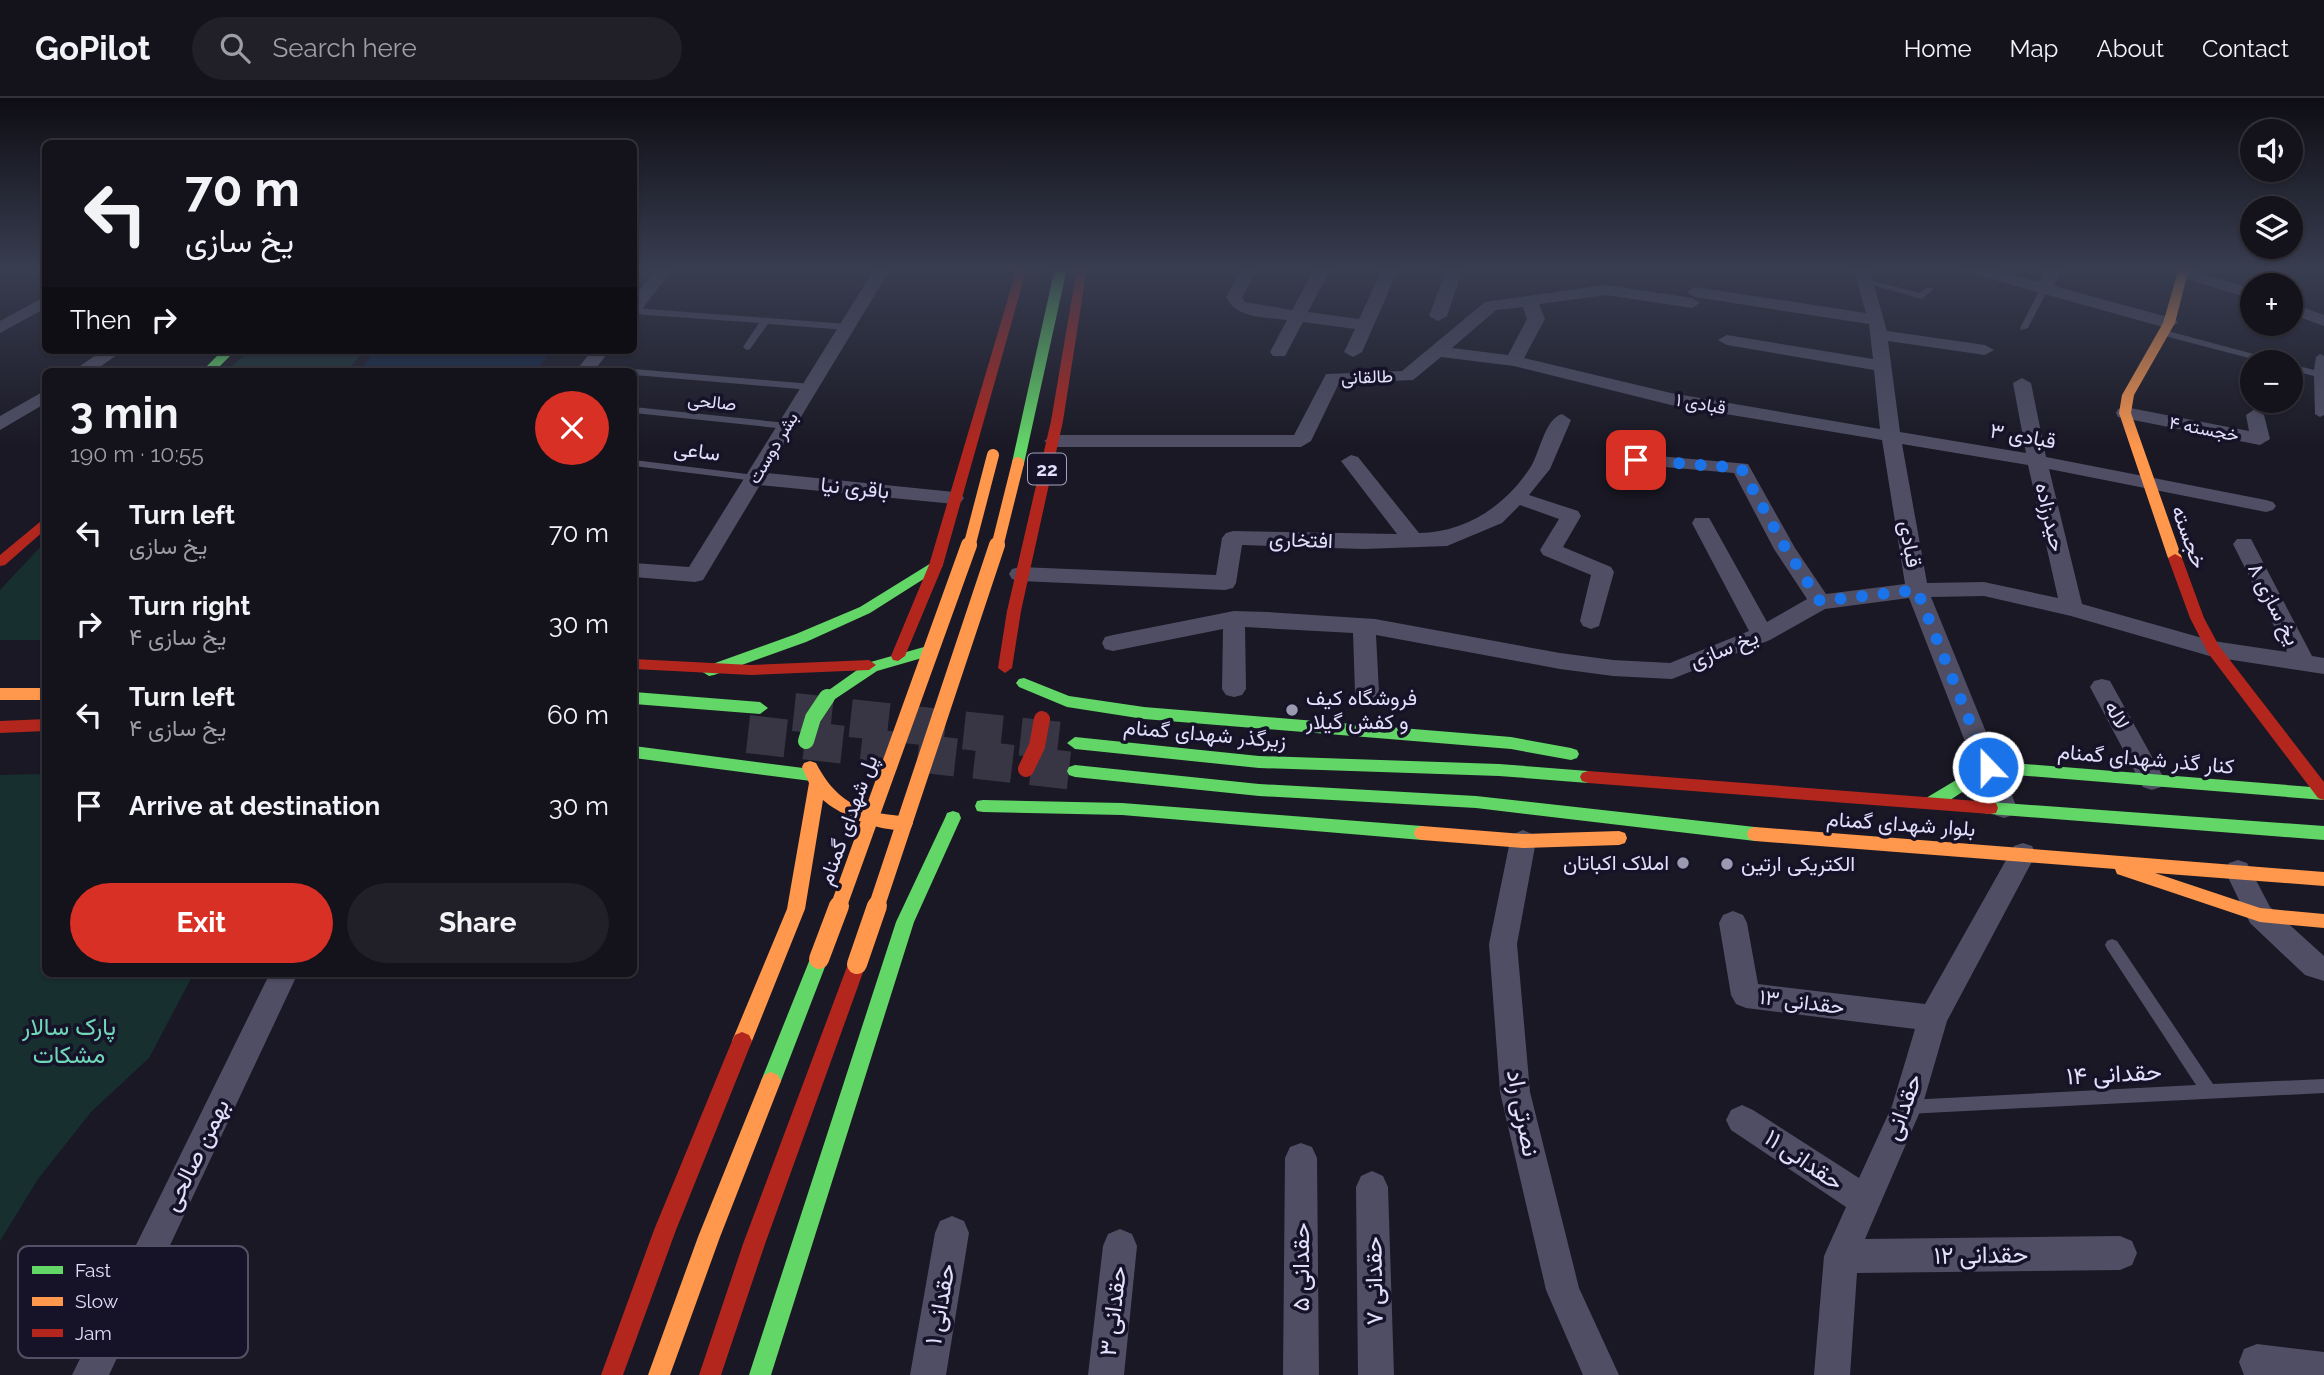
<!DOCTYPE html>
<meta charset="utf-8">
<style>
body{margin:0;font-family:Raleway,Vazirmatn,sans-serif;background:#212028;color:#f1f3f6;height:100vh;display:flex;flex-direction:column;font-size:26px;white-space:nowrap}
*{box-sizing:border-box;margin:0}
p{font-size:23px;color:#9d9ea3}
.icon{flex:none;width:38px;height:38px;fill:none;stroke:currentColor;stroke-width:2;stroke-linecap:round;stroke-linejoin:round}
.map{position:relative;flex:1;overflow:hidden}
.side{position:absolute;left:42px;top:270px;width:595px;height:609px;display:flex;flex-direction:column;background:#14121b;border-radius:10px;box-shadow:0 2px 5px #0004,0 0 0 2px #33323a}
.side>*{flex:none}
.banner{position:absolute;left:42px;top:42px;width:595px;height:214px;border-radius:10px;box-shadow:0 2px 5px #0004,0 0 0 2px #33323a;background:#14121b;color:#f1f3f6;overflow:hidden}
.fabs{position:absolute;left:2240px;top:21px;display:grid;gap:14px}
.fabs a{display:grid;place-items:center;width:63px;height:63px;border-radius:50%;background:#14121b;box-shadow:0 2px 5px #0004,0 0 0 2px #33323a;font-size:35px}
.pin{position:absolute;display:grid;place-items:center;width:60px;height:60px;color:#fff;margin:-30px;border-radius:14px;box-shadow:0 4px 10px #0006}
.me{position:absolute;width:77px;margin:-38px;rotate:338deg;stroke-linejoin:round;filter:drop-shadow(0 0 5px #0008)}
.turn{display:flex;align-items:center;gap:24px;height:147px;padding:0 28px;font-size:32px}
.turn .icon{width:91px;height:91px;stroke-width:2.5}
.turn b{display:block;font-size:49px;line-height:60px}
.then{display:flex;align-items:center;height:66px;padding:0 28px;background:#0003;gap:14px;font-size:26px}
.round{display:grid;place-items:center;flex:none;width:74px;height:74px;border-radius:37px;background:#212028}
.summary{display:flex;align-items:center;justify-content:space-between;height:119px;padding:0 28px}
h1{font-size:42px;font-weight:700;line-height:52px}
.button{display:flex;gap:14px;margin-top:auto;padding:14px 28px}
.button a{flex:1;height:80px;border-radius:42px;background:#d93025;color:#fff;font-size:28px;font-weight:700;line-height:80px;text-align:center}
.button a+a{background:#212028;color:#f1f3f6}
ul{padding:0;list-style:none}
li{display:flex;align-items:center;gap:21px;height:91px;padding:0 28px}
li div{flex:1}
li b{display:block;font-size:26px}
li em{font-style:normal}
header{display:flex;align-items:center;gap:42px;box-sizing:border-box;height:98px;padding:0 35px;background:#14121b;border-bottom:2px solid #33323a}
header strong{font-size:33px}
nav{display:flex;gap:38px;margin-inline-start:auto;font-size:24px}
.search{width:490px;height:63px;background:#212028;display:flex;align-items:center;gap:18px;box-sizing:border-box;padding:0 24px;border-radius:38px;color:#9d9ea3;font-size:26px}
.map>svg:first-child{display:block}
</style>
<header>
<strong>GoPilot</strong>
<div class="search"><svg class="icon" aria-label="search" viewBox="0 0 24 24"><circle cx="10" cy="10" r="6"/><path d="M15 15l6 6"/></svg>Search here</div>
<nav><a>Home</a><a>Map</a><a>About</a><a>Contact</a></nav>
</header>
<div class="map">
<svg width="2324" height="1277" viewBox="0 0 2324 1277">
<rect width="100%" height="100%" fill="#1a1824"/>
<!-- green -->
<path fill="#172f2f" d="M250 252H365L347 273H227Z
M45 444V542H0V492Z
M45 676 46 875H194L149 960 91 1014 38 1081 0 1143V677Z"/>
<!-- water -->
<path fill="#112542" d="M376 252H553L535 273H359Z"/>
<g fill="none" stroke-linecap="round" stroke-linejoin="round">
<!-- highway-tunnel -->
<path stroke="#383644" stroke-width="38" stroke-dasharray="38 19" stroke-linecap="butt" d="M794 614 1071 644
M748 636 1075 673"/>
<!-- lane -->
<path fill="#4f4e64" fill-rule="evenodd" d="M1862 180 1920 195 1927 189 1934 191 1922 201 1862 184Z
M2044 188 2048 191 2028 230 2021 232 2020 230 2040 191Z
M634 210 847 226 851 229 847 232 768 226 750 251 747 252 743 249 759 225 634 216Z
M2164 232 2276 262 2277 264H2264L2161 237V233Z
M2320 256 2324 258V317L2320 319 2315 316 2314 278 2291 272V266L2314 272 2316 259Z
M587 268 616 270 621 273H584V269Z
M634 271 811 286 816 289 811 292 634 277V273H630Z
M634 309 787 325 792 328 787 331 634 315Z
M634 362 755 377 760 380 755 383 634 368Z
M2112 841 2117 843 2213 986 2324 981V995L1907 1016 1902 1014 1899 1009 1902 1004 1907 1002 2196 987 2107 851 2105 847 2107 843Z"/>
<!-- street -->
<path fill="#4f4e64" fill-rule="evenodd" d="M657 170H673L640 214 634 215V199Z
M875 170H891L767 375 954 394 961 396 964 400 961 404 954 406 760 387 703 482 695 484 634 479V465L689 469Z
M1242 170H1258L1242 199 1245 204 1292 212 1315 170H1331L1308 214 1359 221 1383 170H1399L1362 254 1353 259 1344 254 1355 231 1303 224 1285 258H1273L1270 254 1287 222C1265 219 1237 221 1226 199Z
M1447 170H1463L1447 218 1438 223 1429 218Z
M1853 170H1869L1887 233 1985 247 1994 252 1985 257 1888 243 1900 334 2026 355 2013 285 2022 280 2031 285 2046 359 2266 402 2273 404 2276 408 2273 412 2266 414 2049 371 2082 506 2213 543 2287 554 2233 446 2237 441H2251L2312 558 2324 560V576L2213 559 2071 518 1984 498 1931 499 2017 710 2013 717 2004 720 1995 717 1991 710 1909 500 1825 511 1770 542 1672 581 1613 578 1560 571 1376 537 1379 594 1375 600 1367 603 1359 600 1355 594 1353 535 1245 529 1246 591 1242 597 1234 599 1226 597 1222 591 1223 531 1113 553 1105 551 1102 545 1105 539 1113 537 1234 513 1268 514 1375 521 1560 555 1613 562 1670 565 1749 533 1692 425 1695 420H1709L1712 425 1767 524 1807 501 1774 451 1734 375 1629 366 1626 362 1629 358 1636 356 1748 366 1795 450 1826 496 1905 486 1882 342 1671 307 1514 268 1441 259 1413 282 1339 285 1311 343 1301 349H1054L1044 343 1054 337H1294L1326 276 1402 273 1485 204 1491 203 1606 187 1692 200 1700 205 1692 210 1606 197 1539 206 1545 221 1524 260 1671 295 1880 331 1874 272 1727 247 1718 242 1727 237 1873 261 1869 226 1695 199 1687 194 1695 189 1866 215ZM1523 209 1527 221 1508 257 1452 250 1496 212ZM1902 346 2028 367 2058 500 1984 484 1927 485Z
M1960 170H1986L2039 184 2046 170H2062L2054 188 2175 221 2178 225 2169 230 2163 229 1962 173Z
M2183 170 2252 191V201L2177 178 2175 175Z
M46 198V210L0 235V223Z
M2291 205 2324 217V228L2291 216Z
M103 252H124L94 273H73Z
M592 252H610L594 273H576Z
M46 292V305L0 332V318Z
M2125 309 2249 333 2246 317 2255 311 2264 317 2270 341 2260 347 2118 319 2116 315 2118 311Z
M1562 316 1571 322 1550 371 1529 397 1578 413 1581 418 1563 449 1611 469 1614 474 1599 528 1591 531 1583 528 1580 523 1591 477 1543 457 1540 452 1559 421 1520 407 1502 425 1447 448 1363 451 1242 447 1236 485 1233 490 1225 492 1020 483 1012 481 1009 476 1012 471 1020 469 1216 477 1222 440 1226 435 1233 433 1397 436 1341 363 1351 357 1358 359 1419 435C1466 434 1504 409 1530 370 1540 356 1544 321 1562 316Z
M2102 581 2110 583 2161 675 2165 682 2161 689 2152 692 2143 689 2090 589 2094 583Z
M1523 732 1532 736 1536 743 1517 846 1530 994 1579 1190 1619 1277H1583L1546 1192 1500 994 1489 846 1510 743 1514 736Z
M2023 745 2032 748 2036 756 1947 923 1922 1009 1865 1141 2120 1138 2132 1143 2137 1155 2132 1167 2120 1172 1857 1175 1850 1277H1814L1824 1158 1846 1109 1731 1032 1726 1022 1731 1012 1742 1007 1753 1012 1859 1080 1892 1008 1915 931 1746 910 1736 906 1731 897 1719 825 1723 817 1733 813 1743 817 1747 825 1758 886 1925 906 2014 748Z
M2238 762 2247 765 2270 809 2324 858V883L2305 877 2250 825 2225 773 2229 765Z
M270 875H298L109 1277H72Z
M1301 1045 1312 1049 1317 1060 1319 1277H1283L1285 1060 1290 1049Z
M1372 1073 1383 1078 1388 1089 1394 1277H1358L1356 1089 1361 1078Z
M952 1118 964 1123 969 1135 946 1277H910L935 1135 940 1123Z
M1120 1131 1132 1136 1137 1148 1124 1277H1088L1103 1148 1108 1136Z
M2257 1246 2324 1254V1277H2244L2239 1264 2244 1251Z"/>
<!-- fast -->
<path fill="#63d668" fill-rule="evenodd" d="M223 252H236L215 273H202Z
M936 462 943 467 941 470 870 515 806 544 714 577 709 578 701 573 704 569 796 536 860 509Z
M924 549 929 550 931 554 929 558 877 573 832 603H822L819 599 867 565Z
M1024 580 1069 598 1144 609 1511 639 1571 650 1577 652 1579 656 1577 660 1571 662 1511 651 1144 621 1067 609 1019 589 1016 585 1019 581Z
M634 594 760 604 768 610 760 616 634 606Z
M1075 639 1259 658 1499 666 1588 673 1594 675 1596 679 1594 683 1588 685 1499 678 1259 670 1075 651 1067 645Z
M634 648 811 671 817 673 819 677 817 681 811 683 634 660Z
M1988 663 2324 690V702L1991 675 1938 710H1926L1924 705 1926 700Z
M1075 667 1259 686 1476 698 1755 729 1761 731 1763 736 1761 741 1755 743 1476 710 1259 698 1075 679 1069 677 1067 673 1069 669Z
M983 702 1122 705 1422 728 1428 730 1430 735 1428 740 1422 742 1122 717 983 714 977 713 975 708 977 703Z
M1990 704 2324 728V742L1990 716 1984 715 1982 710 1984 705Z
M953 713 959 715 961 720 914 824 771 1277H749L896 824 945 720 947 715Z
M819 853 825 855 828 861 781 983 778 989 771 992 764 989 761 983 810 861 813 855Z"/>
<!-- slow -->
<path fill="#ff974d" fill-rule="evenodd" d="M2179 170H2189L2175 225 2134 297 2131 315 2182 460 2175 464 2168 460 2119 315 2122 297 2163 225Z
M0 590H46V602H0Z
M810 663 816 665C830 692 847 708 878 715 889 717 900 717 911 720L913 725 911 730C887 738 841 718 823 702L805 811 752 943 749 949 742 952 735 949 732 943 787 811 809 685 802 669 804 665Z
M1422 728 1523 736 1619 733 1625 735 1627 740 1625 745 1619 747 1523 750 1422 742 1416 740 1414 735 1416 730Z
M1755 729 2324 774V788L2155 775 2260 810 2324 816V830L2260 824 2117 776 2115 771 1755 743 1749 741 1747 736 1749 731Z
M771 974 778 977 781 983 720 1139 670 1277H648L698 1139 761 983 764 977Z"/>
<!-- jam -->
<path fill="#b3261e" fill-rule="evenodd" d="M1017 170H1027L943 467 905 558 898 563 893 562 891 558 929 467Z
M1077 170H1087L1063 323 1021 513 1012 570 1005 575 998 570 1007 513 1051 323Z
M46 419V431L5 467 0 468V457Z
M2175 456 2182 460 2204 520 2219 548 2324 684V702L2318 700 2208 555 2190 520 2168 460Z
M634 561 751 567 869 562 876 567 869 572 751 577 634 571Z
M46 621V633L0 635V623Z
M1588 673 1990 704 1996 705 1998 710 1996 715 1990 716 1588 685 1582 683 1580 679 1582 675Z
M857 858 863 860 866 866 765 1146 721 1277H699L743 1146 848 866 851 860Z
M742 934 749 937 752 943 676 1132 623 1277H601L654 1132 732 943 735 937Z"/>
<!-- fast-bridge-far1 -->
<path stroke="#63d668" stroke-width="12" d="M1018 365 1061 170"/>
<!-- fast-bridge -->
<path stroke="#63d668" stroke-width="16" d="M806 643 813 620 827 599"/>
<!-- slow-bridge-far2 -->
<path stroke="#ff974d" stroke-width="12" d="M969 449 993 357
M997 449 1018 365"/>
<!-- slow-bridge-far1 -->
<path stroke="#ff974d" stroke-width="16" d="M838 810 969 447
M876 810 997 447"/>
<!-- slow-bridge -->
<path stroke="#ff974d" stroke-width="20" d="M819 861 839 808
M857 866 877 808"/>
<!-- jam-bridge -->
<path stroke="#b3261e" stroke-width="16" d="M1026 671 1037 648 1042 621"/>
</g>
<!-- sky -->
<linearGradient id="sky" x2="0" y2="1"><stop stop-color="#0e0d14"/><stop offset="0.49" stop-color="#383d50"/><stop offset="1" stop-color="#383d50" stop-opacity="0"/></linearGradient>
<rect width="2324" height="349" fill="url(#sky)"/>
<g fill="none" stroke-linecap="round" stroke-linejoin="round">
<!-- route -->
<path stroke="#1a73e8" stroke-width="12" stroke-dasharray="0 21.6" d="M1636 362 1741 370 1786 451 1820 503 1917 492 1988 669"/>
</g>
<!-- markers -->
<g fill="#9b99b0" stroke="#161329" stroke-width="2.5">
<circle cx="1292" cy="612" r="7"/>
<circle cx="1683" cy="765" r="7"/>
<circle cx="1727" cy="766" r="7"/>
</g>
<g text-anchor="middle" stroke-width="7" stroke-linejoin="round" paint-order="stroke">
<!-- far-street labels -->
<g font-size="18" fill="#e1dffc" stroke="#161329">
<text transform="translate(1367 279) rotate(-2)" y="6">طالقانی</text>
<text transform="translate(712 304) rotate(6)" y="6">صالحی</text>
<text transform="translate(1701 306) rotate(10)" y="6">قبادی ۱</text>
<text transform="translate(2204 331) rotate(11)" y="6">خجسته ۴</text>
<text transform="translate(773 350) rotate(-59)" y="6">بشر دوست</text>
</g>
<!-- shield labels -->
<rect fill="#161329" stroke="#a4a2bd" stroke-width="2" x="1028" y="355.5" width="38" height="31" rx="5"/>
<g font-size="19" font-weight="bold" fill="#e1dffc">
<text x="1047" y="378">22</text>
</g>
<!-- street labels -->
<g font-size="21" fill="#e1dffc" stroke="#161329">
<text transform="translate(2023 338) rotate(10)" y="7">قبادی ۳</text>
<text transform="translate(697 353) rotate(7)" y="7">ساعی</text>
<text transform="translate(855 390) rotate(6)" y="7">باقری نیا</text>
<text transform="translate(2050 419) rotate(77)" y="7">حیدرزاده</text>
<text transform="translate(2189 439) rotate(70)" y="7">خجسته</text>
<text transform="translate(1301 442) rotate(2)" y="7">افتخاری</text>
<text transform="translate(1910 446) rotate(80)" y="7">قبادی</text>
<text transform="translate(2274 506) rotate(63)" y="7">یخ سازی ۸</text>
<text transform="translate(1724 551) rotate(-22)" y="7">یخ سازی</text>
<text transform="translate(2117 617) rotate(61)" y="7">لاله</text>
<text transform="translate(1205 636) rotate(5)" y="7">زیرگذر شهدای گمنام</text>
<text transform="translate(2146 661) rotate(5)" y="7">کنار گذر شهدای گمنام</text>
<text transform="translate(848 722) rotate(-70)" y="7">پل شهدای گمنام</text>
<text transform="translate(1901 726) rotate(4)" y="7">بلوار شهدای گمنام</text>
<text transform="translate(1802 904) rotate(7)" y="7">حقدانی ۱۳</text>
</g>
<!-- poi labels -->
<g font-size="21" fill="#e1dffc" stroke="#161329" text-anchor="start">
<text x="1306" y="607">فروشگاه کیف<tspan x="1306" dy="24">و کفش گیلار</tspan></text>
<text x="1669" y="772" text-anchor="end">املاک اکباتان</text>
<text x="1741" y="773">الکتریکی ارتین</text>
</g>
<!-- near-park labels -->
<g font-size="24" fill="#70d7b9" stroke="#161329">
<text x="69" y="937">پارک سالار<tspan x="69" dy="28">مشکات</tspan></text>
</g>
<!-- near-street labels -->
<g font-size="24" fill="#e1dffc" stroke="#161329">
<text transform="translate(2114 976) rotate(-3)" y="8">حقدانی ۱۴</text>
<text transform="translate(1903 1009) rotate(-70)" y="8">حقدانی</text>
<text transform="translate(1523 1015) rotate(79)" y="8">نصرتی راد</text>
<text transform="translate(196 1057) rotate(-64)" y="8">بهمن صالحی</text>
<text transform="translate(1804 1062) rotate(34)" y="8">حقدانی ۱۱</text>
<text transform="translate(1981 1157) rotate(-1)" y="8">حقدانی ۱۲</text>
<text transform="translate(1301 1169) rotate(-90)" y="8">حقدانی ۵</text>
<text transform="translate(1374 1183) rotate(-91)" y="8">حقدانی ۷</text>
<text transform="translate(940 1206) rotate(-80)" y="8">حقدانی ۱</text>
<text transform="translate(1113 1213) rotate(-83)" y="8">حقدانی ۳</text>
</g>
</g>
<!-- legend -->
<rect x="18" y="1148" width="230" height="112" rx="10" fill="#161329" stroke="#535068" stroke-width="2"/>
<rect x="32" y="1168" width="31" height="8" fill="#63d668"/>
<rect x="32" y="1199" width="31" height="9" fill="#ff974d"/>
<rect x="32" y="1231" width="31" height="8" fill="#b3261e"/>
<g font-size="19" fill="#e1dffc">
<text x="75" y="1179">Fast</text>
<text x="75" y="1210">Slow</text>
<text x="75" y="1242">Jam</text>
</g>
</svg>
<div class="fabs">
<a><svg class="icon" aria-label="sound" viewBox="0 0 24 24"><path d="M4 9h4l5-4v14l-5-4H4zM17 9q2 3 0 6"/></svg></a>
<a><svg class="icon" aria-label="layers" viewBox="0 0 24 24"><path d="M12 4l9 5-9 5-9-5zM3 14l9 5 9-5"/></svg></a>
<a>+</a>
<a>−</a>
</div>
<div class="pin" style="left:1636px;top:362px;background:#d93025"><svg class="icon" aria-label="arrive" viewBox="0 0 24 24"><path d="M6 21V4h12l-3 4 3 4H6"/></svg></div>
<svg class="me" style="left:1988px;top:669px" viewBox="-20 -20 40 40"><circle r="17" fill="#1a73e8" stroke="#fff" stroke-width="3"/><path d="M0-11L8 9 0 5-8 9z" fill="#fff"/></svg>
<div class="banner">
<div class="turn"><svg class="icon" aria-label="left" viewBox="0 0 24 24"><path d="M17 20v-9H6M10 6l-5 5 5 5"/></svg><div><b>70 m</b>یخ سازی</div></div>
<div class="then">Then<svg class="icon" aria-label="right" viewBox="0 0 24 24"><path d="M7 20v-9h11M14 6l5 5-5 5"/></svg></div>
</div>
<section class="side">
<div class="summary"><div><h1>3 min</h1><p>190 m · 10:55</p></div><a class="round" style="background:#d93025;color:#fff"><svg class="icon" aria-label="close" viewBox="0 0 24 24"><path d="M6 6l12 12M18 6L6 18"/></svg></a></div>
<ul>
<li><svg class="icon" aria-label="left" viewBox="0 0 24 24"><path d="M17 20v-9H6M10 6l-5 5 5 5"/></svg><div><b>Turn left</b><p>یخ سازی</p></div><em>70 m</em></li>
<li><svg class="icon" aria-label="right" viewBox="0 0 24 24"><path d="M7 20v-9h11M14 6l5 5-5 5"/></svg><div><b>Turn right</b><p>یخ سازی ۴</p></div><em>30 m</em></li>
<li><svg class="icon" aria-label="left" viewBox="0 0 24 24"><path d="M17 20v-9H6M10 6l-5 5 5 5"/></svg><div><b>Turn left</b><p>یخ سازی ۴</p></div><em>60 m</em></li>
<li><svg class="icon" aria-label="arrive" viewBox="0 0 24 24"><path d="M6 21V4h12l-3 4 3 4H6"/></svg><div><b>Arrive at destination</b></div><em>30 m</em></li>
</ul>
<div class="button"><a>Exit</a><a>Share</a></div>
</section>
</div>
